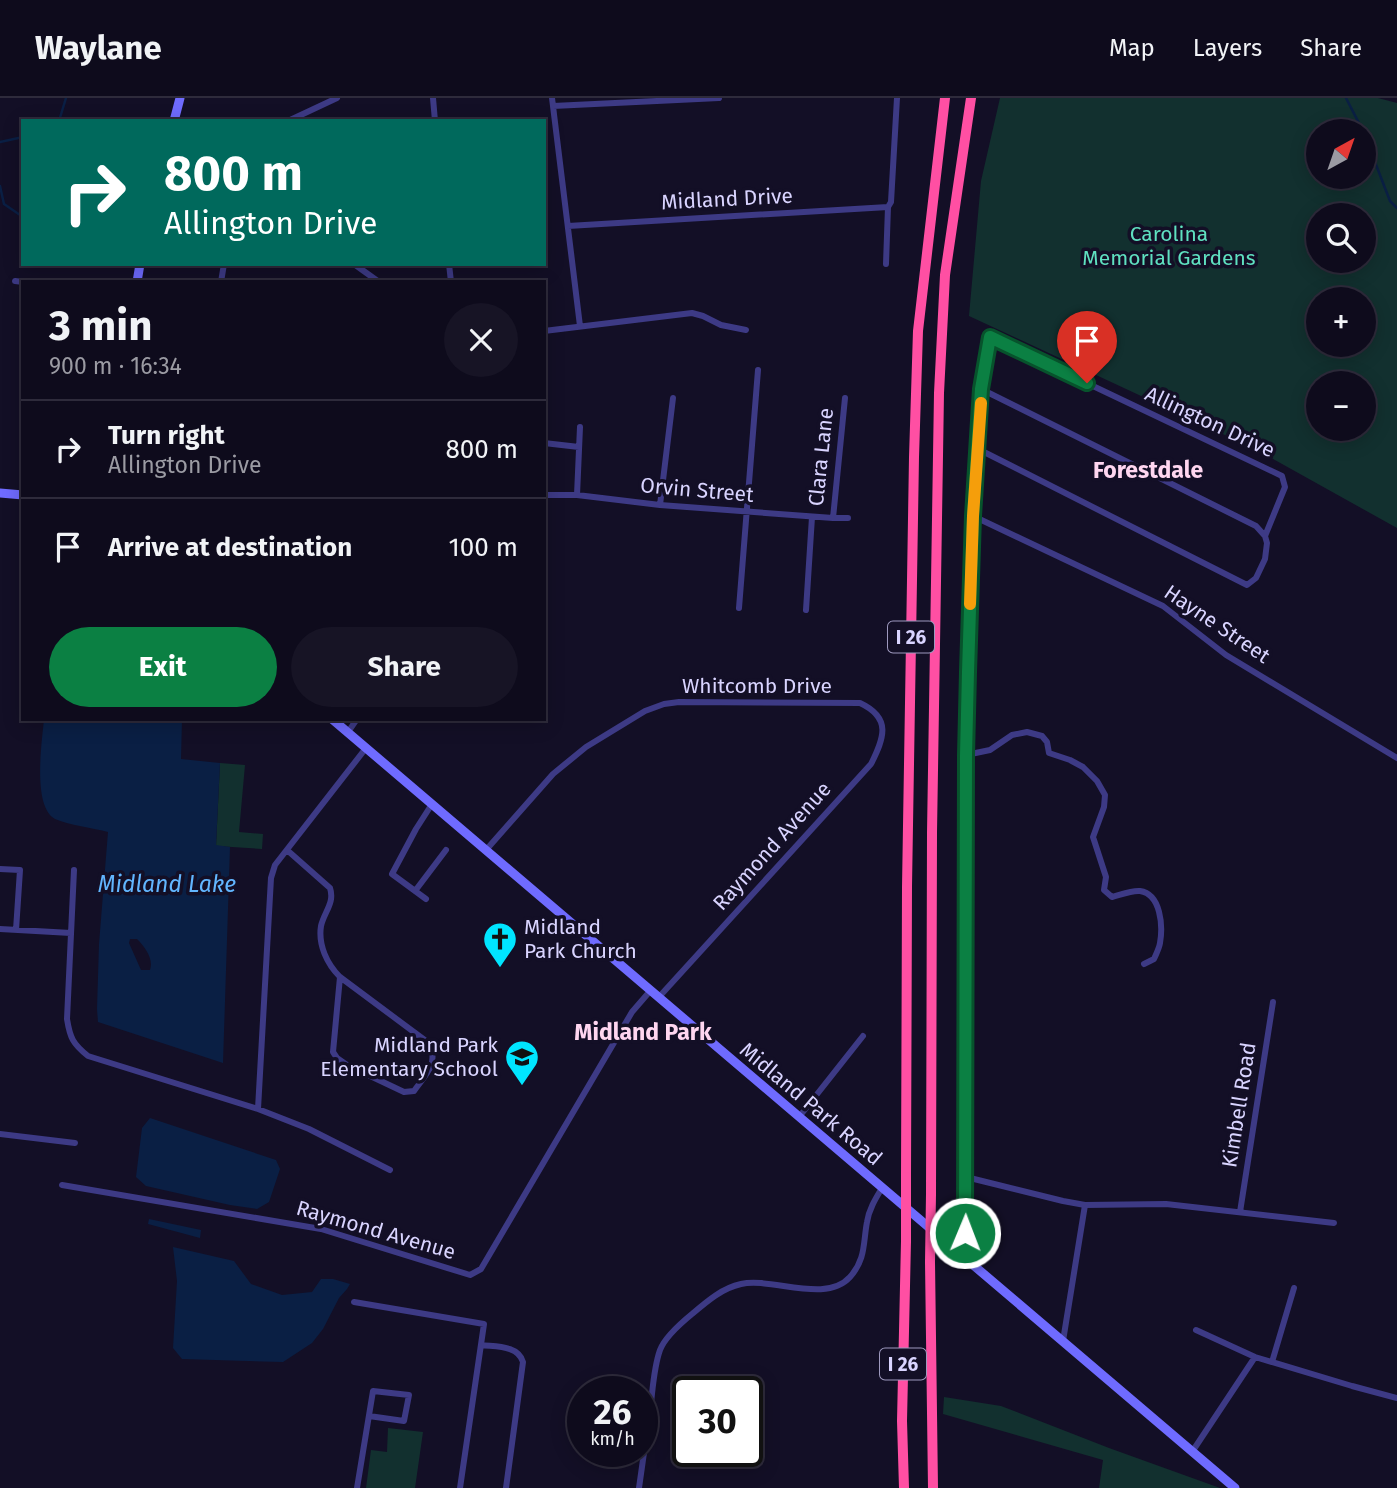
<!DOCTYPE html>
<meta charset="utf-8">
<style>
body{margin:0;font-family:"Fira Sans",sans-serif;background:#171425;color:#f1f3f6;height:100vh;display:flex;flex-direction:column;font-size:26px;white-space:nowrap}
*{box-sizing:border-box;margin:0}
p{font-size:23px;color:#9b9ba3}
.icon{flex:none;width:38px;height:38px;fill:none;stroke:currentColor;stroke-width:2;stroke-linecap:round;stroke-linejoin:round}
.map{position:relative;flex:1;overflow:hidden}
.details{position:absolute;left:21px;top:182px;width:525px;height:441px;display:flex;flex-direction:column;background:#0e0b1c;border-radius:0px;box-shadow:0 4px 18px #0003,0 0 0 2px #2e2b3b}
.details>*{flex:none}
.top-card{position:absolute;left:21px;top:21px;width:525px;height:147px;border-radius:0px;box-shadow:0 4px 18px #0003,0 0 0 2px #2e2b3b;background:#00695c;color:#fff;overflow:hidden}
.needle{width:46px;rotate:40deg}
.fabs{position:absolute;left:1306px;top:21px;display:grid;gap:14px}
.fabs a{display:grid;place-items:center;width:70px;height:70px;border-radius:50%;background:#0e0b1c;box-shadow:0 4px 18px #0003,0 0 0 2px #2e2b3b;font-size:35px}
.speed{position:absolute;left:567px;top:1278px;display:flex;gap:14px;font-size:35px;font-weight:700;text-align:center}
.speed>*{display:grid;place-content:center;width:91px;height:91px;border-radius:50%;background:#0e0b1c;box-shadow:0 4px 18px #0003,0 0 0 2px #2e2b3b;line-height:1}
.speed small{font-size:18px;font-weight:400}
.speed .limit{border:4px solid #111;border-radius:10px;background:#fff;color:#111}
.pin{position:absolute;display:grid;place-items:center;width:60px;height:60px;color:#fff;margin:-72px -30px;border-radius:50% 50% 50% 0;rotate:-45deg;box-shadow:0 0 7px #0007}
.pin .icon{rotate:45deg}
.me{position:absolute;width:77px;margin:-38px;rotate:1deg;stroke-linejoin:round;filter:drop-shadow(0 0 5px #0008)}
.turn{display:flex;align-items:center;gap:24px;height:147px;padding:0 28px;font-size:32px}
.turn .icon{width:91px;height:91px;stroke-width:2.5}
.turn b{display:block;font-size:49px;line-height:60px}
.round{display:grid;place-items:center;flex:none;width:74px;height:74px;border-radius:37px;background:#171425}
.head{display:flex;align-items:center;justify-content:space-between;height:119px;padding:0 28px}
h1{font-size:42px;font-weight:700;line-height:52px}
.primary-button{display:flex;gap:14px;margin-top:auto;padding:14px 28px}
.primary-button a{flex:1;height:80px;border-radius:42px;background:#0b8043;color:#fff;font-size:28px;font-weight:700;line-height:80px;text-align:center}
.primary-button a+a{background:#171425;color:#f1f3f6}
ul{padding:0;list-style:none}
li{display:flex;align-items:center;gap:21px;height:98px;padding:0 28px;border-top:2px solid #2e2b3b}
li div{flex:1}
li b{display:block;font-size:26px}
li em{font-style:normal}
header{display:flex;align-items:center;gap:42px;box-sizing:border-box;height:98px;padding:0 35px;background:#0e0b1c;border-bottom:2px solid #2e2b3b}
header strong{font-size:33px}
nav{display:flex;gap:38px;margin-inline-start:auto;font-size:24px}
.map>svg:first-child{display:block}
</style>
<header>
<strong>Waylane</strong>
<nav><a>Map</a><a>Layers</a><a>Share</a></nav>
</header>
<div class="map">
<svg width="1397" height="1390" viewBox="0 0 1397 1390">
<rect width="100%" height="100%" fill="#130f26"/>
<!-- green -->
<path fill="#12302f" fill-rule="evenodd" d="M1000 0H1378L1397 5V430L1255 351 969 218 981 83ZM1318 33H1363V79H1318ZM1318 117H1363V163H1318ZM1318 201H1363V247H1318ZM1318 285H1363V331H1318Z
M220 665 245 667 239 734 263 736 262 751 216 748Z
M944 1299 1001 1308 1109 1350 1220 1390H1099L1103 1362 943 1316Z
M388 1330 423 1334 415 1390H366L371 1352 387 1354Z"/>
<!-- water -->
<path fill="#0a1f44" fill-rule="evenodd" d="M44 621H182L181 661 220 665 216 747 230 749 223 965 98 924 97 911 99 846 108 734C94 730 68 727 55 721 32 708 42 644 44 621ZM130 841H137C145 849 154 861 150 872H141L129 845Z
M150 1020 276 1062 280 1071 269 1104 257 1111 230 1107 146 1088 136 1079 142 1030Z
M149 1121 201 1132 200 1140 148 1126Z
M173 1149 234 1163 251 1186 282 1197 312 1194 321 1181H333L350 1186 347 1191 339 1200 323 1231 312 1245 283 1264 182 1261 173 1250 177 1183Z"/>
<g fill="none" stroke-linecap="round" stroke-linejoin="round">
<!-- stream -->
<path stroke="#0a1f44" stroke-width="2.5" d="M1346 0 1363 33 1390 103 1397 110
M59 23 66 0
M0 44 23 39
M0 88 4 106 23 119"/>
<!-- street -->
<path stroke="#3d3a85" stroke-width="6" d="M433 0 435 23
M552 0 580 228
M553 8 719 0
M288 23 337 0
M568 128 888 109
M354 166 379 184
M449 166 451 184
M886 166 888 109 891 104 897 0
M15 183 23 184
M221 184 224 166
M544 233 692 215 703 218 721 227 746 232
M544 345 579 349
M978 351 1247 487 1256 480 1265 461 1267 445 1265 438 1256 428 981 291
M544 397H577L660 407 833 420H848
M577 397 580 329
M660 407 673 300
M973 418 1163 508 1226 557 1397 660
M833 420 845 300
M739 510 758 272
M806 512 812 419
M348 634 357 621
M966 657 990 652 1012 637 1027 634 1042 638 1047 644 1049 655 1070 662 1083 669 1097 683 1105 697 1104 709 1093 739 1106 779 1104 792 1112 799C1120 797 1132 792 1140 793 1161 796 1163 828 1160 845 1159 851 1156 856 1154 861L1144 866
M287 752 330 790C335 805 324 814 321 828 318 847 327 866 340 879L430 946C438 967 426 976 414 993L404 994 347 967 337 960 333 954 340 879
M486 752 553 676 586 649 645 613 664 606 679 604 860 605C892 620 884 640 871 666L659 899
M0 771 20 772 16 832
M74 772 67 921C70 940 73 946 88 958L258 1011 309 1031 390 1072
M415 793 446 752
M426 801 392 776 416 731 432 706
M0 831 71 835
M258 1011 271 780 275 767 366 650
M799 1019 863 938
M0 1036 75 1045
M966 1079 1063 1103 1085 1107 1166 1106 1334 1125
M62 1087 321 1131 470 1177 481 1171 632 914 651 892
M1240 1114 1273 904
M960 1155 965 1135 966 1114V657L970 493 973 418 981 291 990 239 1282 378 1285 389 1265 438
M354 1204 484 1226 460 1390
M1196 1232 1255 1259 1352 1288 1397 1300
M1063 1243 1085 1107
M481 1247C496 1249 518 1247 523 1264L506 1390
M1272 1264 1294 1190
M1192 1354 1255 1259
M357 1390 373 1293 409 1297 404 1323 369 1318
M639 1390C643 1362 647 1333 651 1305 653 1288 654 1269 660 1252 665 1239 681 1225 692 1216 706 1204 722 1190 741 1186 772 1179 826 1206 850 1179 866 1161 863 1145 867 1124 869 1111 876 1100 882 1090"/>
<!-- secondary -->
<path stroke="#6f6bff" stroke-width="9" d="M174 23 180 0
M137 184 140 166
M0 395 23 397
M332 621 1235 1390"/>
<!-- highway -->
<path stroke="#ff4fa3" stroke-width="10" d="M906 1079 907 789 914 359 918 233 945 0
M931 1096 932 735 939 295 945 177 971 0
M930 1164 933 1390
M904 1390 902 1323 906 1143"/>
<!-- highway-bridge -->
<path stroke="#ff4fa3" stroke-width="10" d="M906 1143V1079
M930 1164 931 1096"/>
</g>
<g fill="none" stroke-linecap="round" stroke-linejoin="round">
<!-- route casing -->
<g stroke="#07532c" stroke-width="18">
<path id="route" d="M965 1135 966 657 968 574 973 418 981 291 990 239 1087 285"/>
</g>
<!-- route -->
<use href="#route" stroke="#0b8043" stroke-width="12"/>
<!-- slow -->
<path stroke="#f59e0b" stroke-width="12" d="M970 506 973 418 981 305"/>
</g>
<!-- icons -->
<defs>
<g id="church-pin" transform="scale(1.75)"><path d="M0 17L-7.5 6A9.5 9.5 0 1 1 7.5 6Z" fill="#00e5ff" stroke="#130f26"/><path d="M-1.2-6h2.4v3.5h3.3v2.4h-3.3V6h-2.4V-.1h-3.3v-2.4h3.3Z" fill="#111"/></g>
<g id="school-pin" transform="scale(1.75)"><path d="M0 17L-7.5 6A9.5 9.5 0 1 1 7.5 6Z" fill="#00e5ff" stroke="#130f26"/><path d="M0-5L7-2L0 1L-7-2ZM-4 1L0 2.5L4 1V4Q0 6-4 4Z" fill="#111"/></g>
</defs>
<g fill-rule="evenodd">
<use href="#church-pin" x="500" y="841"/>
<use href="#school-pin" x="522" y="959"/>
</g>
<g text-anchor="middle" stroke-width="7" stroke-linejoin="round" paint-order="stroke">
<!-- shield labels -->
<g fill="#130f26" stroke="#9e99be" stroke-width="2">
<rect x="888" y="523.5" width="46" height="31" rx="5"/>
<rect x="880" y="1250.5" width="46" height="31" rx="5"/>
</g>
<g font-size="19" font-weight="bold" fill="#d9d4ff">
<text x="911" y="546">I 26</text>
<text x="903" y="1273">I 26</text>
</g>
<!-- street labels -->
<g font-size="21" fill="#d9d4ff" stroke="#130f26">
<text transform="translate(727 101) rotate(-3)" y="7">Midland Drive</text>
<text transform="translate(1210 324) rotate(25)" y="7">Allington Drive</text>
<text transform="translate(821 359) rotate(-84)" y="7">Clara Lane</text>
<text transform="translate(697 392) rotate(5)" y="7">Orvin Street</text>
<text transform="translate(1217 526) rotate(34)" y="7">Hayne Street</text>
<text x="757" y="595">Whitcomb Drive</text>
<text transform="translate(772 748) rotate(-48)" y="7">Raymond Avenue</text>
<text transform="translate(811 1006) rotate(40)" y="7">Midland Park Road</text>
<text transform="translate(1239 1007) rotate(-81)" y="7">Kimbell Road</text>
<text transform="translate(376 1132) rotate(16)" y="7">Raymond Avenue</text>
</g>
<!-- park labels -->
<g font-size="21" fill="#5fe0c0" stroke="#130f26">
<text x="1169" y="143">Carolina<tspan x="1169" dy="24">Memorial Gardens</tspan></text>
</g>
<!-- poi labels -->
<g font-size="21" fill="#d9d4ff" stroke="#130f26" text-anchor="start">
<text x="524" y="836">Midland<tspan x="524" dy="24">Park Church</tspan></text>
<text x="498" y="954" text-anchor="end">Midland Park<tspan x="498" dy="24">Elementary School</tspan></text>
</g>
<!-- neighbourhood labels -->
<g font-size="23" font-weight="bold" fill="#ffd6f0" stroke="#130f26">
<text x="1148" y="380">Forestdale</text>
<text x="643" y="942">Midland Park</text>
</g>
<!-- water labels -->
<g font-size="23" font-style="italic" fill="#62b6ff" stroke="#130f26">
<text x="167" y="794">Midland Lake</text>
</g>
</g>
</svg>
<div class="fabs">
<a><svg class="needle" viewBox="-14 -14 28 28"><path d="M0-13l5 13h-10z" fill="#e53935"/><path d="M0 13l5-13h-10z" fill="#9b9ba3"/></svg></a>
<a><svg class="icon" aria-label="search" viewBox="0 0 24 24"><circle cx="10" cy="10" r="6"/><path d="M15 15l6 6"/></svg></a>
<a>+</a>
<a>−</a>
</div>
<div class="speed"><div>26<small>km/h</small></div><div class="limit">30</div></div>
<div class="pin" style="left:1087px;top:285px;background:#d93025"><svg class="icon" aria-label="arrive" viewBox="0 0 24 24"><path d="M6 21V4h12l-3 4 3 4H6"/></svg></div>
<svg class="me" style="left:965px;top:1135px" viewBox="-20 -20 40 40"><circle r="17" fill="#0b8043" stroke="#fff" stroke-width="3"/><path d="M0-11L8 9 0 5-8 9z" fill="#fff"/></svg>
<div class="top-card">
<div class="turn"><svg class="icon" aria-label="right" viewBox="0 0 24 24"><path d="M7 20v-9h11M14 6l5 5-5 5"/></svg><div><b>800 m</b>Allington Drive</div></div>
</div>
<section class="details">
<div class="head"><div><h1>3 min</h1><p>900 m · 16:34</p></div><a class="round"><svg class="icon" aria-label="close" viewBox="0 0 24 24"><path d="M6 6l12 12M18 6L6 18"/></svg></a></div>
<ul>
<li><svg class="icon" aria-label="right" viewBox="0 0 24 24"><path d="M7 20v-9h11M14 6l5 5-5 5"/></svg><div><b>Turn right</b><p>Allington Drive</p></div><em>800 m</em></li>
<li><svg class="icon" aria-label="arrive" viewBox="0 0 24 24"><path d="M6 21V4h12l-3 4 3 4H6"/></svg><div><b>Arrive at destination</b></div><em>100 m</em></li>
</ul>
<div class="primary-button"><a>Exit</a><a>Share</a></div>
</section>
</div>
